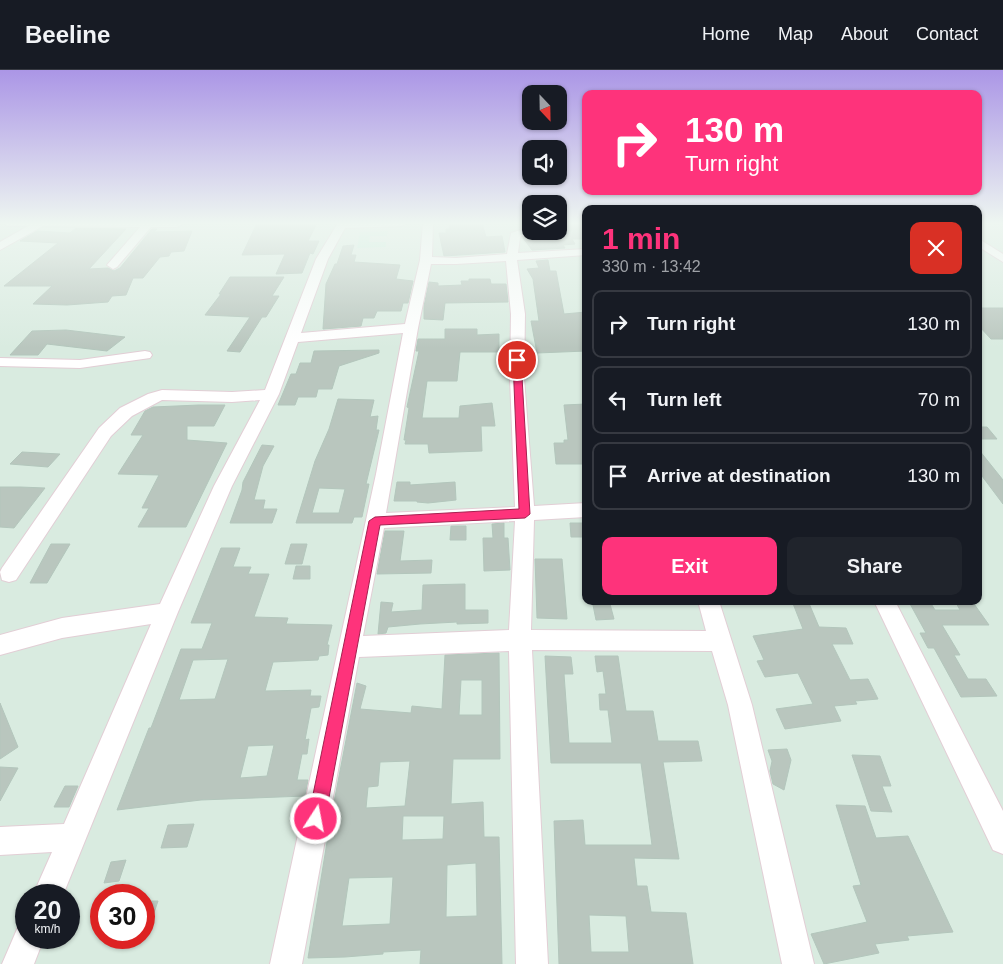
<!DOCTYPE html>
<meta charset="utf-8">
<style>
body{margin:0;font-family:Arial,sans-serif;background:#20242c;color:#f1f3f6;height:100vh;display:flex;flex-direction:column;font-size:19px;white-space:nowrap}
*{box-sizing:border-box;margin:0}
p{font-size:16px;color:#9ea1a6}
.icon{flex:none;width:28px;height:28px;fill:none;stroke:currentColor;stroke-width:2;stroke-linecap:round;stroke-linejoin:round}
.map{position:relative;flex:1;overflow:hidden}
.side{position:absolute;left:582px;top:135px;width:400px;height:400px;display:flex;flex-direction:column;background:#171b24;border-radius:10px;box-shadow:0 1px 4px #0004}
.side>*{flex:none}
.banner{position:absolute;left:582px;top:20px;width:400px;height:105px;border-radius:10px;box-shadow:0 1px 4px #0004;background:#fe337b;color:#fff;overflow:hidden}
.needle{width:32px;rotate:158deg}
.tools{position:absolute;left:522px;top:15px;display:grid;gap:10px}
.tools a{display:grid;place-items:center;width:45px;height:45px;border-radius:10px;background:#171b24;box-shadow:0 1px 4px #0004;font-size:25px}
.speed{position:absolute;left:15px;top:814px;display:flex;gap:10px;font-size:25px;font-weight:700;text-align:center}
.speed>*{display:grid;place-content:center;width:65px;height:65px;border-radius:50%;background:#171b24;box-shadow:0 1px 4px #0004;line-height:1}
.speed small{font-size:12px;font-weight:400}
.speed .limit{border:8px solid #d22;background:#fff;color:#111}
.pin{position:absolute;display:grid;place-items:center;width:42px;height:42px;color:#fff;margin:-21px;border:2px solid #fff;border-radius:50%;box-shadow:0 1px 5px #0007}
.me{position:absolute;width:55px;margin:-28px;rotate:11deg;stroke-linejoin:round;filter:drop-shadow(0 0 4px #0008)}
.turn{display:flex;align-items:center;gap:18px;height:105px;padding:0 20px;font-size:22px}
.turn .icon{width:65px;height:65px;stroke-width:2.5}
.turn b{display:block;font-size:35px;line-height:42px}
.round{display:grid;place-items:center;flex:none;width:52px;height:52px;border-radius:10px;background:#20242c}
.summary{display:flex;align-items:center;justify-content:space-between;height:85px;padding:0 20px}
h1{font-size:30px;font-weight:800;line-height:38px;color:#fe337b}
.action{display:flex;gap:10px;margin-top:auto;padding:10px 20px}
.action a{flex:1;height:58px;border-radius:10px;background:#fe337b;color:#fff;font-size:20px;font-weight:800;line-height:58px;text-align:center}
.action a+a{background:#20242c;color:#f1f3f6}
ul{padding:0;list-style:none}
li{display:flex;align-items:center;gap:15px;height:68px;margin:0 10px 8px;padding:0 10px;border:2px solid #363941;border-radius:10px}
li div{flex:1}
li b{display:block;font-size:19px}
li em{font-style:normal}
header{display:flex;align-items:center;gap:30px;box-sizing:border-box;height:70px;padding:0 25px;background:#171b24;border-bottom:1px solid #363941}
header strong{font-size:24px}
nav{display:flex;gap:28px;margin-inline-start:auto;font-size:18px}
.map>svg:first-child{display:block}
</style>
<header>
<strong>Beeline</strong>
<nav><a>Home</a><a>Map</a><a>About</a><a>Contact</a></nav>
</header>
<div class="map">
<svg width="1003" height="894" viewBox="0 0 1003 894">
<rect width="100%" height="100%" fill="#d9ebe0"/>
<!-- education -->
<path fill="#c7eedb" d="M388 161 387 166H370L369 172H386V177L357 178 360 162Z"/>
<!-- building -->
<path fill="#b9c6be" stroke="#b3c6bc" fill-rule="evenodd" d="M257 153H317L308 171H319L313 184 310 183 302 203 276 204 285 184 242 185Z
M471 153H482L486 167 502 166 505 182 444 186 439 163H446V159H449L450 154 472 155Z
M559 153 563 156 586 153V169H572L575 174 563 175 565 178 532 180 523 168 534 163 559 162Z
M76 158 126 159 89 199 108 198 114 201 120 198 152 159H157L154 162 192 161 184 181 171 182 169 186 160 187 143 208H133L126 225 112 226 108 232 67 235 33 234 52 216H4L58 173 20 171 37 161 70 163Z
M354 175 351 185H356L354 192 400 195 396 209 413 211 408 233H403L401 241H377L374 248H363L361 256 323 259 326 214 335 194H337L343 176Z
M548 190 550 201H556L564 244 586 242V281L537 283 531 251H539L533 209 527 199 539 198 536 191Z
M230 207H284L272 226H279L266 247H262L240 282 227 281 250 247 205 245 221 224H219Z
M469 209H490L491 214H506L508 232 445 233 443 250 424 249V236L429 212 438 213V216L462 215 461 211H469Z
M979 238H1003V269H991L979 256Z
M445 259H477V265L499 264V282H460L457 311H427L422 348H459L460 336 492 333 495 356H481L482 381 429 383 428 374H405L406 370H404L409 338 407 337 419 281H416L418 269H445Z
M66 260 125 267 107 281 47 274 38 285H10L32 261Z
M379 280V283L339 296 332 319H318L316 327H298L295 335H278L291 304H296L300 293H311L314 281Z
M338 329 374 330 370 347 378 346 376 360H379L366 414H369L362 447H354L352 453H296L315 391 329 359ZM319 418 345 419 339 443H312Z
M586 334V394H556L554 373H564V370H568L564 335Z
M199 335H225L214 356H187V370L227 373 186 457H138L149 438H142L159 405 118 404 143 365H131L145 341 153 337Z
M979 357H987L997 369H979Z
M262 375 274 376 263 396 254 430H265L263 439H277L272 453H230L242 420 243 412Z
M979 380 1003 410V434L979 402Z
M22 382 60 384 48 397 10 394Z
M397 412H410V415L455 412 456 430 428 433 417 432V431H394Z
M0 417H20L45 418 14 458 0 457Z
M504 453V468H508L510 500 484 501 483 468H493L492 454Z
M570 453H586V467H571Z
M451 456H466V470H450Z
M385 461H404L400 491 432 490 431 503 377 504Z
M51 474H70L47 513H30Z
M291 474H307L302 494H285Z
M221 478H240L233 497H251L248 504H269L254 547 288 548 286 554 332 555 327 575H329L328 585 319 586 318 590 273 592 265 621 311 620 310 626H321L319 637 311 638 305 670 309 669 307 684H302L297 710H308L305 726 201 730 117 740 149 658H151L181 579H202L212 553H191ZM228 589 215 629 179 630 193 590ZM274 675 267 706 240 708 248 676Z
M535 489H562L567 549 537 548Z
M296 496H310V509H293Z
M465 514V540H488V553L457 554V552L420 554 388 557 386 563 378 564 381 532 393 533 391 542 422 540 423 515Z
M792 531H808L819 557 846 558 853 574H832L850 610 868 609 878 629 855 631 857 634 834 636 841 651 785 659 776 639 813 634 798 603 765 607 757 591 764 590 753 566 803 559Z
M955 531H972L989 555H942L960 585H954L968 609H986L997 626 961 627 934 578H928L920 563H926L909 532H930L935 540H960Z
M610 534 614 549 596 550 593 535Z
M499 583 500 689H453L451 734 483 732 484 767H499L502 894H420L421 880 383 882V884L345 887 308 888 331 748 357 613 366 616 360 639 411 643 412 636 442 639 445 585ZM461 610H482V645H459ZM410 691 405 736 366 738 368 717 378 716 380 692ZM403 746H444L443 769 402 770ZM476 793 477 846 446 847 447 795ZM393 807 390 854 342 856 349 808Z
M545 586 571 587 573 604H564L569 673H612L608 640H600L599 624H606L603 601 597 602 595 586H618L626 641H653L658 671H698L702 691 663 692 679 789 634 788 637 816H647L651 842 686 843 693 894H559L554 751 583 750 585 775H652L641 693H551ZM589 845 626 846 629 882H591Z
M0 633 18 677 0 689Z
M787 679 791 690 784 720 773 714 770 701 772 691 768 680Z
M852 685 880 686 891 716H882L892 742 871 741Z
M0 697 18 698 0 731Z
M65 716H78L69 737H54Z
M836 735 865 736 876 768 908 766 953 862 907 866 909 870 875 874 879 883 824 894 811 864 867 852 853 816 861 815Z
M194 754 187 777 161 778 168 755Z
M126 790 119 811 104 813 111 792Z
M144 831H158L146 866H144Z"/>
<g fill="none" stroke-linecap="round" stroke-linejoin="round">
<!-- minor casing -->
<g stroke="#e2ced5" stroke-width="2">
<path id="minor" d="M3 153H181L182 154 177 157H151L117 197 113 199 107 195 140 157 43 156 0 180V172L28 156H8Z
M338 153H407L402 156 345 158 328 189 301 263 405 254 420 190 423 153H433L432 187 456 188 507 184 511 163 530 157 531 161H534L520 167 518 183 586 179V185L517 190 525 244 524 308 534 436 586 433V447L534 450 531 560 706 561 698 531H719L752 635 814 894H782L728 635 712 581 532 580 548 894H516L509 581 359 587 302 894H270L376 404 403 263 298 272 279 324 232 416 178 542 63 825H33L52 782 0 785V757L64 754 151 554 62 568 0 585V565L62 548 160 534 214 416 260 330 232 332 162 330 132 346 111 366 16 510 9 512 2 510 0 502 2 498 99 358 120 338 148 324 162 320 232 322 265 320 316 189ZM506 191 511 244 510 308 515 437 386 443 418 258 431 194H456ZM515 451 509 560 363 566 384 458Z
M979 169 1003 184V192L979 177Z
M145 281 150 282 152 285 150 288 80 298 0 296V288L80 290Z
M874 531H895L1003 741V784L993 780Z
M26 854V868H44L34 894H2L18 857Z"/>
</g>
<!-- minor -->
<use href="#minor" fill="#fff" fill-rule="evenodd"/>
</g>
<!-- sky -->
<linearGradient id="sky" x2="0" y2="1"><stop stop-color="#ab96e6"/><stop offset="0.55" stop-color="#eef6f1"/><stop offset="1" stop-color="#eef6f1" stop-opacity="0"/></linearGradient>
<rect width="1003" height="278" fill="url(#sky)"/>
<!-- route -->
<path fill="#fe337b" stroke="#a52150" d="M517 288 521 290 530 444 525 448 380 455 325 749 322 755 316 758 311 755 308 749 369 451 375 447 519 439 513 290Z"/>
</svg>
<div class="tools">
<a><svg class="needle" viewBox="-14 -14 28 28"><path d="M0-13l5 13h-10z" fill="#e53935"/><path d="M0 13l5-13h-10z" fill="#9ea1a6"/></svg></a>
<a><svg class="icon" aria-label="sound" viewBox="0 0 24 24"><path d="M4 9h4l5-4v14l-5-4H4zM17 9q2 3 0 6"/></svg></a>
<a><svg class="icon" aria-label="layers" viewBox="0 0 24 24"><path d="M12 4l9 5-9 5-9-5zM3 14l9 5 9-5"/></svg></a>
</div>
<div class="speed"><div>20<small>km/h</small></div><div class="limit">30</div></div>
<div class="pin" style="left:517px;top:290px;background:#d93025"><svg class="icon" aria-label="arrive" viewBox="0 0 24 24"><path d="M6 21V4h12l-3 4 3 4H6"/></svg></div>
<svg class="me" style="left:316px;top:749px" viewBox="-20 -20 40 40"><circle r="17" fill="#fe337b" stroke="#fff" stroke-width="3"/><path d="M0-11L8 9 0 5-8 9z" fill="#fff"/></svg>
<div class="banner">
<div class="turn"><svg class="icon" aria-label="right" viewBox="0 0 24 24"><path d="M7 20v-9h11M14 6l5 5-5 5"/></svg><div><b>130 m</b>Turn right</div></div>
</div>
<section class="side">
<div class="summary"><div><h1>1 min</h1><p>330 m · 13:42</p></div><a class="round" style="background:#d93025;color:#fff"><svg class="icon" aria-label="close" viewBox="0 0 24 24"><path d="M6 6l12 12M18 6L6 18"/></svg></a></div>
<ul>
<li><svg class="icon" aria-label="right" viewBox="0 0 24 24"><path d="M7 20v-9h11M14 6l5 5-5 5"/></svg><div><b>Turn right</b></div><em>130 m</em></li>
<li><svg class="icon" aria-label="left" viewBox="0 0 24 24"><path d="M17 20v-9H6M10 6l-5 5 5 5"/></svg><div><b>Turn left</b></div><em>70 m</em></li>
<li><svg class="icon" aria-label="arrive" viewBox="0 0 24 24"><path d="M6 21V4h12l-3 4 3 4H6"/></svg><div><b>Arrive at destination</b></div><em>130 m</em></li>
</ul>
<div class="action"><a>Exit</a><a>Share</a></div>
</section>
</div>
